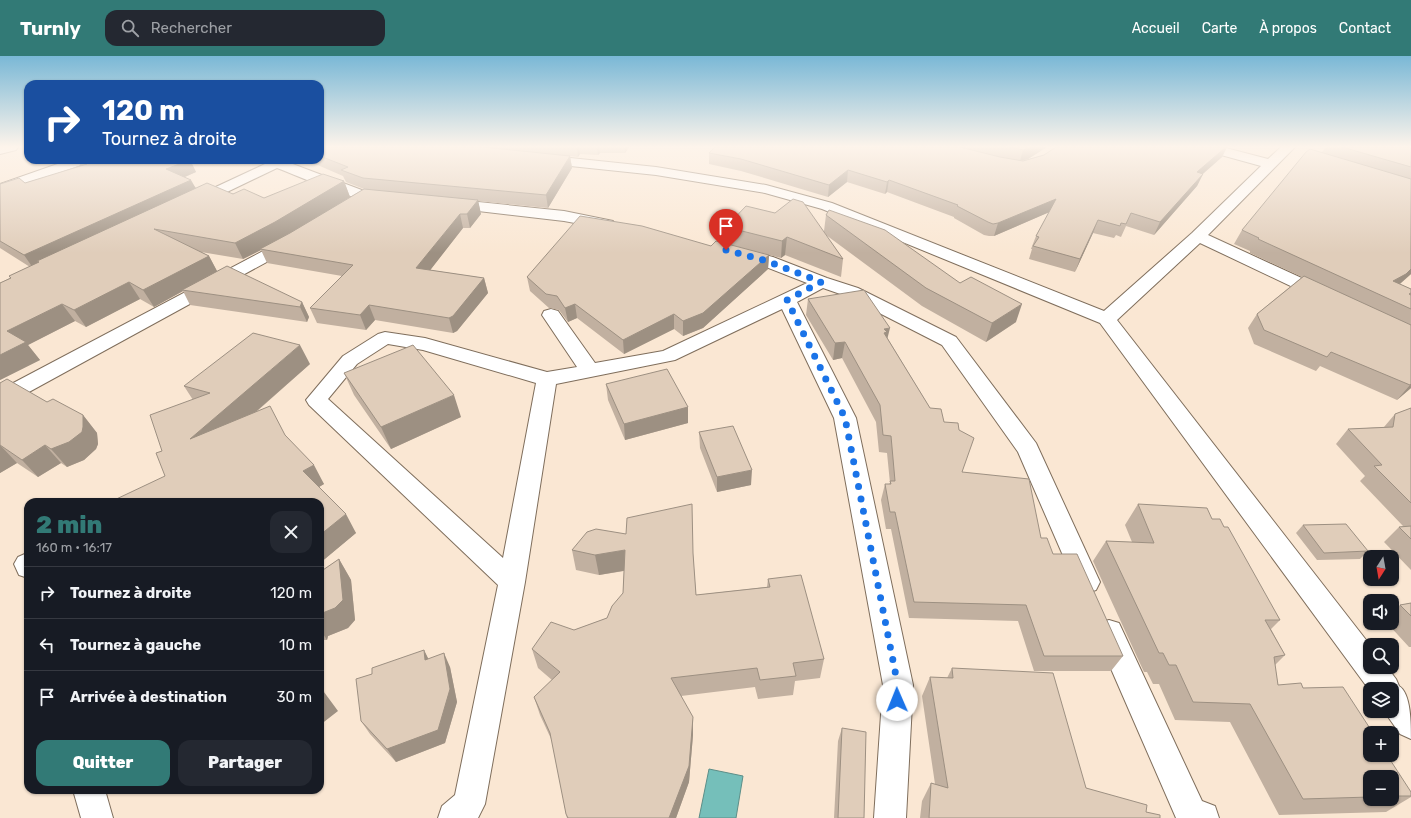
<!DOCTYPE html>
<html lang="fr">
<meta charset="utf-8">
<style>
body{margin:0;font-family:Rubik,sans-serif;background:#242831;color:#f1f3f6;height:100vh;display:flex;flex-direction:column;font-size:15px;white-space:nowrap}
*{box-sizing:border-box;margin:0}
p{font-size:13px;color:#9ea1a6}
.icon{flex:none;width:22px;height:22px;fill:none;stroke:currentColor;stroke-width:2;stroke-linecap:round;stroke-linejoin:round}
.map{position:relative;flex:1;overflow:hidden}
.sheet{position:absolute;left:24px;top:442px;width:300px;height:296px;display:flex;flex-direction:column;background:#171b24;border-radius:12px;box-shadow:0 1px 3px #0004}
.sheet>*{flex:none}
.top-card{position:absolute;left:24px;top:24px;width:300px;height:84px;border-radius:12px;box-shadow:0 1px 3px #0004;background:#1a4fa0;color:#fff;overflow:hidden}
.needle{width:26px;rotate:191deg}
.buttons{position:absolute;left:1363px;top:494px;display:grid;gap:8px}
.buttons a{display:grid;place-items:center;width:36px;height:36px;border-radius:8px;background:#171b24;box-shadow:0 1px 3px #0004;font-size:20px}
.pin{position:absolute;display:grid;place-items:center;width:34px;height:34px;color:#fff;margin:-41px -17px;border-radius:50% 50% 50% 0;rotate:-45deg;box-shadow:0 0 4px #0007}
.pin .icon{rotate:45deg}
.me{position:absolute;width:44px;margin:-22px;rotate:359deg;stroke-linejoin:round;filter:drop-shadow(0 0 3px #0008)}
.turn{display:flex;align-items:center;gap:14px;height:84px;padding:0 12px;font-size:18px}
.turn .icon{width:52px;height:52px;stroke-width:2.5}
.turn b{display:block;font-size:28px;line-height:34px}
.round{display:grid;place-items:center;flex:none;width:42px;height:42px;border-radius:12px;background:#242831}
.overview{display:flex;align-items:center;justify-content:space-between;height:68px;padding:0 12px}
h1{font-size:24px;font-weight:800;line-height:30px;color:#327a76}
.cta{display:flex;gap:8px;margin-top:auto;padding:8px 12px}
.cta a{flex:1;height:46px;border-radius:12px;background:#327a76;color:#fff;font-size:16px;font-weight:800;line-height:46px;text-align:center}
.cta a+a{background:#242831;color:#f1f3f6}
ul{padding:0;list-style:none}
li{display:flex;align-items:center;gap:12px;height:52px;padding:0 12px;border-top:1px solid #363941}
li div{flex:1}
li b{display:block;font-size:15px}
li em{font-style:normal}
header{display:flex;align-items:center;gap:24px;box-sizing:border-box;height:56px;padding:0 20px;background:#327a76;color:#fff}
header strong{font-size:19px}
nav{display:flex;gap:22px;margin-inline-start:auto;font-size:14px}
.search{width:280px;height:36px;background:#242831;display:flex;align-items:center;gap:10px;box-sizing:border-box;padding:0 14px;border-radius:12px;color:#9ea1a6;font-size:15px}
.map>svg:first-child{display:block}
</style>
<header>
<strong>Turnly</strong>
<div class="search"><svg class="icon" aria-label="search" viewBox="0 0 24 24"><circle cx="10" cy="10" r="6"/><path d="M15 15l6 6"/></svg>Rechercher</div>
<nav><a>Accueil</a><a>Carte</a><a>À propos</a><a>Contact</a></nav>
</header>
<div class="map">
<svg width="1411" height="762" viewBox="0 0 1411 762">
<rect width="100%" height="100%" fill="#fae7d3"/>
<!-- water -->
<path fill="#75bfba" stroke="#5c8e88" d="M709 713 743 720 736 762H699Z"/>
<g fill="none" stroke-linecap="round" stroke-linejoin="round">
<!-- minor casing -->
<g stroke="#7f6e5c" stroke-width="2">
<path id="minor" d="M0 91H18L16 94 0 98Z
M1201 91H1222L1268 103 1281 91H1295L1208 179 1330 235 1333 239 1330 243 1324 244 1318 243 1200 187 1117 264 1370 589V611H1387L1396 623 1399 630C1411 637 1411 668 1411 683L1400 678 1384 655H1392V633H1370V635L1100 267 822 153 765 137 656 119 542 107 537 106 535 103 537 100 542 99 656 111 766 129 832 147 1104 255 1192 177 1261 110 1203 94Z
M69 104H89L87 107 0 137V128Z
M261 104H282L367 136 392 139 395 142 392 145C366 152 304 122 277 112L200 149 195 151 190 149 187 146 190 143 265 108Z
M449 143 564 155 613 165 615 168 613 171 607 173 564 165 444 151 441 148 444 145Z
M290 182 296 184 298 187 296 190 7 348 0 350V334L284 184Z
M740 193 773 201 827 222 858 232 956 281 1036 387 1100 526 1096 534 1087 537 1078 534 1018 396 942 289 846 240 823 232 797 246 856 362 913 629 906 762H874L883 629 834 362 782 253 675 304 556 328 525 526 485 748 478 762H438L442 750 455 739 498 529 309 349 306 344 343 300 378 278 385 276 425 282 547 316 577 311 542 259 544 255 551 253 558 255 595 307 663 295 807 227 761 209 734 202 732 198 734 194ZM388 288 423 294 536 327 503 502 328 343 357 308Z
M27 497 28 498V522L19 519 14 508 18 501Z
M1109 564 1119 567 1202 745 1215 750 1219 762H1176L1095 576 1099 567Z
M73 734H105L113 762H81Z"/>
</g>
<!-- minor -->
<use href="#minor" fill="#fff" fill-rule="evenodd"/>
</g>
<!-- wall -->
<path fill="#c1b0a0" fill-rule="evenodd" d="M320 91H629L625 97H600L598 99 580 98 578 101 570 100 572 112 548 152 478 145 481 158 470 172H463L430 214 484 222 488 237 457 275 453 277 375 264 366 274 317 267 310 252 342 220 267 207 261 194 243 203 201 196 209 200 217 215 302 246 309 261 307 266 190 249 183 235 154 251 140 243 86 271 75 265 28 289 40 304 0 324V227L10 222 9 220 30 211 0 192V128L25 127 81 110 77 104H200L192 108 196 116 185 121 196 132 264 142 344 125 350 141 364 133 346 126 343 120 306 104H320Z
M715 91H1047L1028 103 1023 105 1044 99 1056 91H1227L1222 101 1203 118 1197 130 1154 179 1126 170 1121 181 1116 179 1114 182 1093 177 1075 216 1029 203 1032 193H1031L1036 180 1049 156 994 180H989L984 179 954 162V161L887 136 885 138 847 126 828 141 741 115 709 108V97Z
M1326 91H1411V218L1400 228 1411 233V332L1397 344 1320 310 1316 315 1254 288 1248 272 1257 258 1302 221 1250 197V195L1234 188 1242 174 1322 96Z
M826 159 1016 266 986 286 922 250 826 179 843 203 841 221 785 199 781 202 750 194 769 199 768 213 703 272 683 280 674 273 624 298 577 262 568 266 559 254 549 252 530 235 527 221 726 188V171L824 175Z
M808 243 888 283 930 352 944 366 962 416 1041 482 1123 600 1111 615H1034L1018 565 909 562 891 473H886L881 444 885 428H889L890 427 887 397 879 396 876 366 842 302 833 304 806 259Z
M310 308 255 357 286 380 324 428 319 431 356 477 320 507V446L165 420 162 395 193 344 184 330Z
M344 317 461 361 391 393 354 339Z
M0 326 1 327 47 346 83 359 97 377 98 388 96 393 84 404 67 411 61 407 38 421 17 407 0 417Z
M606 328 688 351V367L625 384 608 344Z
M1411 352V514L1384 486 1399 471 1403 470 1360 425 1365 420 1336 388 1348 373 1384 371 1395 358Z
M699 376 751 429 717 436 700 392Z
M1138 448 1212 463 1224 471 1280 564 1271 573 1285 599 1275 609 1278 629 1303 632 1411 736V741L1386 756 1279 759 1230 666 1175 664 1159 628H1153L1147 616H1144L1093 505 1106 485 1132 486 1125 469ZM1370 721H1392V743H1370Z
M1303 469 1368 495 1360 503 1317 504 1296 477Z
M572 494 693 499 696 539 767 531 768 523 824 603 820 622 795 625 793 639 758 643 755 631 681 640 693 679 689 726 676 762H567L566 758 552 685 540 659 534 641 552 624 538 612 532 593 574 574 607 562 623 537 624 515 599 519 576 514Z
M339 503 351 524 355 564 348 572 328 580 327 584H320V516Z
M1411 547V591H1409L1387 567H1392V556L1400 549Z
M424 594 428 603 450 611 457 646 445 687 396 706 370 678 361 665 372 618Z
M952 612 1086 732 1160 762H920L922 745 931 727 935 728 922 640 930 621 947 622Z
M842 672 864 762H834L838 685Z"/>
<!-- shaded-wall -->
<path fill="#9d9082" d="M577 91H579L580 98 578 101Z
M597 91H599L600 97 598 99Z
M625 91H629L625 97Z
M1032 91H1047L1028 103 1020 105 1023 94Z
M1226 91H1227L1222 101 1191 128 1197 116Z
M570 100 572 112 548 152 546 139Z
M180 104H200L192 108 196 116 173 126 166 113Z
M848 114 847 126 828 141 829 129Z
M1203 118 1197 130 1154 179 1160 166Z
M191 124 198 136 37 205 40 209 33 212 24 199Z
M889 124 887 136 885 138 887 126Z
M344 125 350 141 282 183 260 193 261 194 243 203 235 187Z
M1056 143 1052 155 994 180 998 167Z
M478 144 481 158 470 172 467 158Z
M460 158 463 172 421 226 416 212Z
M1098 164 1093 177 1075 216 1080 203Z
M787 181 785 199 781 202 782 185Z
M769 199 768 213 703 272 683 280V265Z
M209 200 218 217 182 234 183 235 154 251 143 234Z
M1411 213V218L1395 232 1393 225Z
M484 222 488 237 457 275 453 277 449 262Z
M129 226 140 243 86 271 74 254Z
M302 246 309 261 307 266 300 251Z
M62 248 75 265 28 289 40 304 0 324V299L7 275Z
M575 248 577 262 568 266 565 252Z
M1022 248 1016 266 986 286 992 267Z
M369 249 375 264 366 274 360 259Z
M674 258V273L624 298 623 284Z
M890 272 886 288 880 293 884 273Z
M845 286 842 302 833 304 835 287Z
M300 289 310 308 203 402 190 383Z
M1411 328V332L1397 344 1410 329Z
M454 339 461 361 391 393 381 371Z
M688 351V367L625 384 624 368Z
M83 359 97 377 98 388 96 393 84 404 67 411 51 393Z
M0 389 17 407 0 417Z
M45 389 61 407 38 421 22 404Z
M314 409 324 428 314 434 303 415Z
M752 414 751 429 717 436V421Z
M346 458 356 477 320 507V479Z
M625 494 628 514 599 519 595 499Z
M339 503 351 524 355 564 348 572 328 580 327 584 320 573V558Z
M424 594 431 608 425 604Z
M444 597 450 611 457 646 445 687 396 706 387 693Z
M324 636 338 655 320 669V639Z
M693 661V679L689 726 676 762H669Z
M121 734H127L124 736Z
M225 734H235L230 738Z"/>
<!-- building -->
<path fill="#e0cdba" stroke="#9d9082" d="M320 91H483L570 100 546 139 363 122 341 114 348 111 320 100Z
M715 91H960L1000 101 1023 105 1044 99 1056 91H1226L1197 116 1203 118 1160 166 1131 157 1126 168 1121 167 1120 170 1098 164 1080 203 1033 190 1039 181 1036 180 1056 143 998 167 993 168 988 166 957 150 958 149 889 124 887 126 848 114 829 129 741 103 709 97Z
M1010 91H1032L1023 94Z
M1342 91H1411V111Z
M1310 93 1411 123V213L1406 218 1393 225 1411 233V237L1409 238 1411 239V253L1258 183 1259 182 1242 174 1306 96Z
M81 104H190L166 113 191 124 24 199 0 185V128L19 122 25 127 87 108Z
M323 118 344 125 275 166 235 187 154 173 209 200 143 234 129 226 74 254 62 248 7 275 26 286 0 299V227L11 222 9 220 39 206 37 205 207 127 233 138 244 133 264 142Z
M364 133 478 144 467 158H460L416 212 484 222 453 260 449 262 369 249 360 259 310 252 353 209 260 193 290 177Z
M793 143 803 146 843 203 787 181 782 185 726 171 746 150 775 157Z
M829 154 885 174 960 227 971 221 1022 248 992 267 926 232 826 159Z
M580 160 642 170 711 190 716 185 769 199 703 257 683 265 674 258 623 284 575 248 565 252 557 240 546 238 527 221Z
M227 210 302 246 300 251 182 234Z
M1304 220 1411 269V328L1410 329 1331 296 1327 301 1264 274 1257 258Z
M864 234 890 272 884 273 887 276 884 277 930 352 941 353 944 366 958 367 959 374 974 382 962 416 1029 423 1041 482H1047L1053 498H1077L1123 600H1044L1026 549 914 546 895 456H890L885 428H891L890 425H895L891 380 883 379 880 349 845 286 835 287 808 243Z
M253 277 300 289 190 383 270 350 285 379 314 409 303 415 346 458 320 479V446H110L165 420 156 397 162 395 150 359 210 337 184 330Z
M413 289 454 339 381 371 344 317Z
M667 313 688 351 624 368 606 328Z
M7 323 47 346 53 343 83 359V371L82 376 69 386 51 393 45 389 22 404 0 389V327Z
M1411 352V447L1374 410 1382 409 1348 373 1393 371 1395 358Z
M733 370 752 414 717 421 699 376Z
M692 448 693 497 696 539 770 531 768 523 801 519 824 603 793 607 796 620 760 624 757 612 671 622 693 661 689 710 669 762H568L566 758 550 677 534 641 560 616 532 593 551 566 574 574 607 562 612 550 623 537 625 494 595 499 572 494 587 476 596 473 626 478 627 462Z
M1138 448 1207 452 1212 463H1220L1224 471H1228L1280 564H1265L1285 599 1274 601 1278 629 1301 627 1303 632 1343 631 1373 677H1370V699H1387L1411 736V740H1392V721H1370V741L1303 743 1250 648 1193 646 1176 609H1169L1163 597H1159L1106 485 1154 487Z
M1346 468 1368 495 1324 497 1303 469Z
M1411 470V483L1399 471Z
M339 503 343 544 335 552 320 558V516Z
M1411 547V560L1400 549Z
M424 594 425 604 444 597 450 633 438 674 387 693 361 665 356 623 372 618V612Z
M952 612 1053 617 1086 732 1147 749 1146 756 1160 759V762H929L931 727 948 732 930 621 953 622Z
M320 631 324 636 320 639Z
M842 672 866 676 864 762H838Z"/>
<!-- sky -->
<linearGradient id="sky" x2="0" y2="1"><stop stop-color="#7ab8d6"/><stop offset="0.46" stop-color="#fdf4eb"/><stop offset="1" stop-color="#fdf4eb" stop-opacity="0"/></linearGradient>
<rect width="1411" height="197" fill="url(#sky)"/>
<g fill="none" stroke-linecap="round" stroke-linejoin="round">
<!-- route -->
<path stroke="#1a73e8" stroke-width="7" stroke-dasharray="0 12.6" d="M726 194 767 205 821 226 787 244 845 362 898 630 897 644"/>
</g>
</svg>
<div class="buttons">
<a><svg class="needle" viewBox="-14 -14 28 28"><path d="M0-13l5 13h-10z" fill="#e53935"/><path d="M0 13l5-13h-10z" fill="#9ea1a6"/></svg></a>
<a><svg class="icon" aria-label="sound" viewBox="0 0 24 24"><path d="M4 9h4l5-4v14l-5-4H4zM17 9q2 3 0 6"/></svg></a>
<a><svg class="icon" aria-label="search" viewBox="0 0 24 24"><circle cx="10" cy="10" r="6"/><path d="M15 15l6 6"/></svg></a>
<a><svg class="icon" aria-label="layers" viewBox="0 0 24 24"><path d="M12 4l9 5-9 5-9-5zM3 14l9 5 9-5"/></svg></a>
<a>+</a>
<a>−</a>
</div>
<div class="pin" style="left:726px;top:194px;background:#d93025"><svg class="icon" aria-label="arrive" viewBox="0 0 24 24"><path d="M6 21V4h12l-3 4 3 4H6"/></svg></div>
<svg class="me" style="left:897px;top:644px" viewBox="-20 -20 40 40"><circle r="19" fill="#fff"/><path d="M0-13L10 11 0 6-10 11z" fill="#1a73e8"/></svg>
<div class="top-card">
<div class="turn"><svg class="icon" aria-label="right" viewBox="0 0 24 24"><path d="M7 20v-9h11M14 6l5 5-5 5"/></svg><div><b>120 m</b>Tournez à droite</div></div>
</div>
<section class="sheet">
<div class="overview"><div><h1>2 min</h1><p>160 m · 16:17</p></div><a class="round"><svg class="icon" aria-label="close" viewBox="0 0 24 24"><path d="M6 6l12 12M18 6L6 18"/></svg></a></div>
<ul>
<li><svg class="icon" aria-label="right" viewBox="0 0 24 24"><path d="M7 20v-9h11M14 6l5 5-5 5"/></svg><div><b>Tournez à droite</b></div><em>120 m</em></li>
<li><svg class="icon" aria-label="left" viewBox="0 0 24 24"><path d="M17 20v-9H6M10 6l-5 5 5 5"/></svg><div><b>Tournez à gauche</b></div><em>10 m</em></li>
<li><svg class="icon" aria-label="arrive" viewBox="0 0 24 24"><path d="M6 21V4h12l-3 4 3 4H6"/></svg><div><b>Arrivée à destination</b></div><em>30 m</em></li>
</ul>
<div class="cta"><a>Quitter</a><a>Partager</a></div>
</section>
</div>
